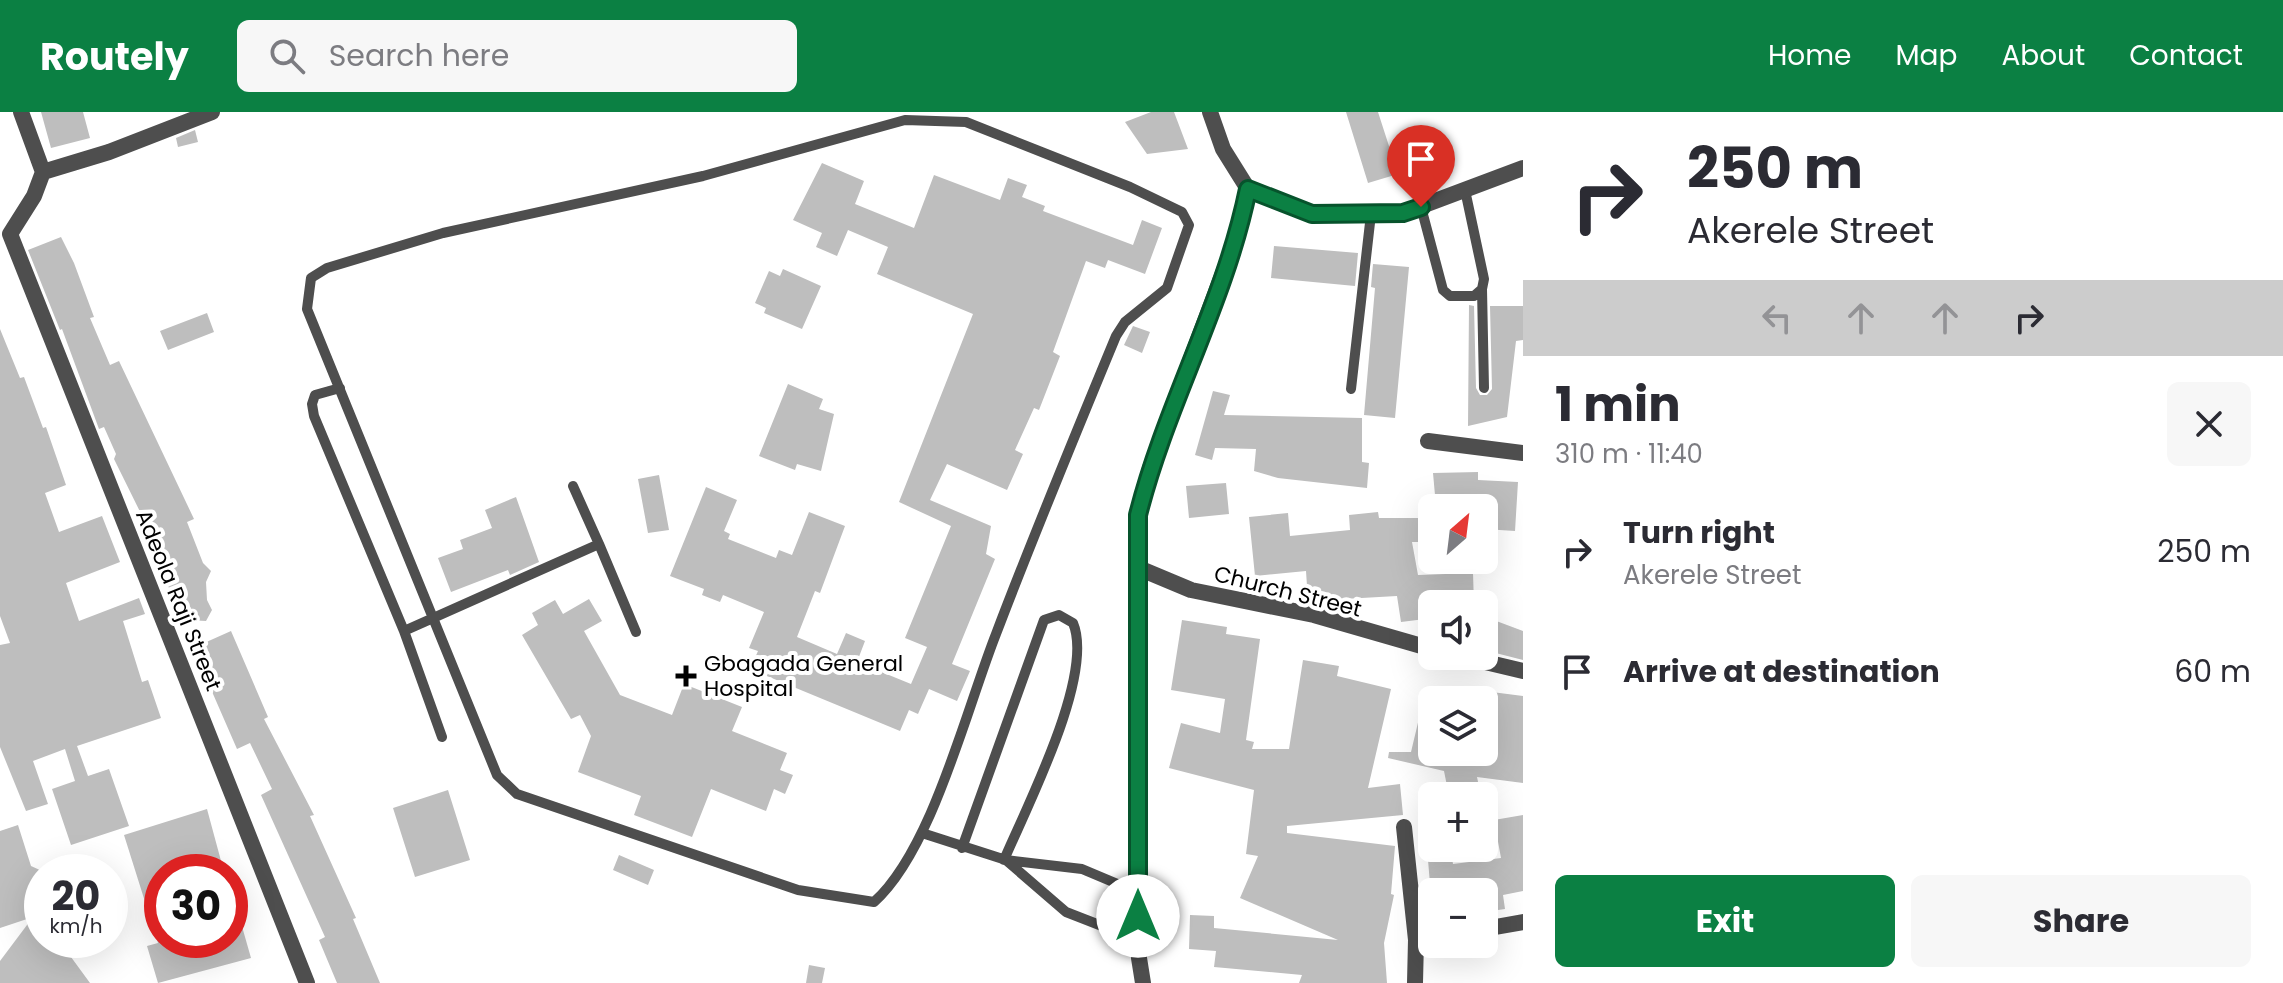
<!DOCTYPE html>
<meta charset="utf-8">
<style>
body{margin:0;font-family:Poppins,sans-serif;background:#f7f7f7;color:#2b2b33;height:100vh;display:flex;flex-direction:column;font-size:30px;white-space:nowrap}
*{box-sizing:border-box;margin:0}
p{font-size:26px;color:#7c7c81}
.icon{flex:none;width:44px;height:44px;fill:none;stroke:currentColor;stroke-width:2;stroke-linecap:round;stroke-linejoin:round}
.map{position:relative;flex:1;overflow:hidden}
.details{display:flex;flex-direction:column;background:#fff;width:760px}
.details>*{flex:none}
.guide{background:#fff;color:#2b2b33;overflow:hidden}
.needle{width:52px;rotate:28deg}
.controls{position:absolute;left:1418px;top:382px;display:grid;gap:16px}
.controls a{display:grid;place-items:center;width:80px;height:80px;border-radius:12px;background:#fff;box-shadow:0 8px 32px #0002;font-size:40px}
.speed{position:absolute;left:24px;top:742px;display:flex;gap:16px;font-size:40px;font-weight:700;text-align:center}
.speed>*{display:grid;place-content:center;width:104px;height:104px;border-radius:50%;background:#fff;box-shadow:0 8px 32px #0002;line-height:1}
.speed small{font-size:20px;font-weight:400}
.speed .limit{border:12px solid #d22;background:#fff;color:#111}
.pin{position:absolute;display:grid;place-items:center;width:68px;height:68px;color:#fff;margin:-82px -34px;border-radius:50% 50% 50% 0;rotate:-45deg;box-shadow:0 0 8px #0007}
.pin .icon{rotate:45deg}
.me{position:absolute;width:88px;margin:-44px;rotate:0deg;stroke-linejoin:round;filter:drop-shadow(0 0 6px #0008)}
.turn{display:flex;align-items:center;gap:28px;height:168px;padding:0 32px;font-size:36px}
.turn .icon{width:104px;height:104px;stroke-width:2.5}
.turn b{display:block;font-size:56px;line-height:68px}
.lanes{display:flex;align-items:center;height:76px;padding:0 32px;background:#0003;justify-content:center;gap:40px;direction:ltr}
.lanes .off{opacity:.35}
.round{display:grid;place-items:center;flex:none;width:84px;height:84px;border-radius:12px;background:#f7f7f7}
.summary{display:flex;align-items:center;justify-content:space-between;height:136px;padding:0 32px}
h1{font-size:48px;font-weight:700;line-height:60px}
.primary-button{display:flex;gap:16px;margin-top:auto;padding:16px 32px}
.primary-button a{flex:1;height:92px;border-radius:12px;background:#0b8043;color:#fff;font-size:32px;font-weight:700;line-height:92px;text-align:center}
.primary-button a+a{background:#f7f7f7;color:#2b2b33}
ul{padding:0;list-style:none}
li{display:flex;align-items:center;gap:24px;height:120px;padding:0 32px}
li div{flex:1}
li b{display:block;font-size:30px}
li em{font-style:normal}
header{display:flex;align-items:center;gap:48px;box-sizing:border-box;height:112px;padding:0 40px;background:#0b8043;color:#fff}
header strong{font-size:38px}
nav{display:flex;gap:44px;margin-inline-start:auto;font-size:28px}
.search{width:560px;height:72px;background:#f7f7f7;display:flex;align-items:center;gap:20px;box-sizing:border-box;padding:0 28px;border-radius:12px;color:#7c7c81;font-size:30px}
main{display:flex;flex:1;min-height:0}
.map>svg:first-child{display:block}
</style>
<header>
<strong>Routely</strong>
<div class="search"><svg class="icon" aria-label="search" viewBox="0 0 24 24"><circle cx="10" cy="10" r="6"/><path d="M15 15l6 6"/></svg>Search here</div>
<nav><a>Home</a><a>Map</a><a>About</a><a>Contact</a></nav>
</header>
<main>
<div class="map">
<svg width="1523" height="871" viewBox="0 0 1523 871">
<rect width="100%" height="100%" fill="#fff"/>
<!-- building -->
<path fill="#bebebe" d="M41 0H83L90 26 51 36Z
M1151 0H1174L1188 37 1147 42 1125 10Z
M1346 0H1378L1398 62 1368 71Z
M195 18 198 30 178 35 176 26Z
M822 51 864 69 855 92 914 116 934 63 1000 88 1008 66 1027 73 1022 85 1045 94 1043 99 1133 133 1142 108 1162 116 1145 162 1108 148 1105 156 1086 149 1053 240 1060 244 1039 298 1034 296 1015 338 1023 342 1007 378 947 352 930 388 991 414 986 442 995 447 952 552 970 559 957 589 929 577 918 602 909 598 900 619 750 557 758 539 749 536 764 500 723 483 720 490 702 483 704 477 670 464 706 375 737 388 724 419 730 422 728 427 776 446 779 438 792 443 809 400 845 414 820 481 815 479 797 525 837 542 846 521 865 529 857 550 911 572 927 535 905 526 951 414 899 390 973 202 877 162 888 135 848 118 837 144 816 135 822 121 793 108Z
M61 125 74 151 94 205 90 206 110 253 119 249 194 407 187 410 203 451 211 459 206 470 207 488 212 498 206 509 187 508 180 498 176 499 166 467 172 465 156 425 153 426 114 347 116 342 104 315 99 317 62 217 60 218 28 138Z
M1274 134 1358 141 1355 174 1271 166Z
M1373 152 1409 155 1395 306 1364 303 1375 176 1371 175Z
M783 157 821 174 802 217 764 201 766 196 755 191 769 159 780 164Z
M1469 193 1474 194 1476 276 1480 283H1487L1492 277 1490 194H1523V228L1516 229 1507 305 1468 314Z
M207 201 214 220 168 238 160 219Z
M1133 214 1150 220 1142 241 1124 233Z
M0 217 20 266 24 265 43 316 46 315 66 373 45 381 59 420 102 404 120 450 66 471 79 509 139 486 145 502 123 509 142 570 148 568 161 606 77 634 88 664 109 657 129 714 71 733 52 677 75 669 65 637 33 649 48 692 26 699 0 635V533L10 531 0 504Z
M788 272 823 287 819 297 834 302 821 359 797 352 795 358 759 344Z
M1213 279 1230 283 1224 303 1362 306V350L1369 351 1367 376 1278 366 1254 359 1256 337 1215 336 1212 348 1195 343Z
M1478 360V368L1518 370 1515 419 1484 417V396H1452V385L1435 383 1433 361Z
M659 363 669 418 648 421 638 367Z
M1226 371 1229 402 1189 406 1186 374Z
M516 385 539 450 510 463 508 458 451 480 438 446 463 437 460 428 492 416 485 398Z
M1378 400 1379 406H1432V430H1412L1418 463 1473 461 1474 492H1423L1425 507 1401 510 1397 484 1308 489 1306 459 1255 464 1249 405 1288 401 1290 424 1350 418 1349 403Z
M589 487 602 509 584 519 620 583 672 603 684 572 742 595 732 619 787 641 780 658 793 663 785 682 774 677 766 699 711 677 692 725 634 703 641 684 578 660 591 624 580 603 571 607 522 523 538 513 532 501 555 488 563 502Z
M1491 507 1523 519V548L1484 538Z
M1182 508 1227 515 1226 522 1260 527 1246 628 1254 630 1252 637H1289L1303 548 1339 554 1337 564 1391 577 1368 676 1400 672 1403 703 1287 714V721L1395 734 1391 782 1394 783 1384 831 1387 871H1299L1302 863 1214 855 1216 839 1189 837 1190 803 1214 804V816L1338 828 1240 786 1258 744 1246 742 1254 678 1169 656 1181 611 1220 621 1225 587 1171 578Z
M231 519 268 605 264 607 314 703 310 704 356 806 353 807 380 871H337L319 828 325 825 261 683 272 677 250 631 237 637 193 536Z
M1426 577H1432V640H1484V579L1523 584V671L1477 665 1481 684H1449L1444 659 1388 646 1389 640H1411Z
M448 678 470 748 415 765 393 696Z
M207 697 224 760H162V828H230V791L235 790 251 846 158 871 147 834 158 831 124 723Z
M1523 703V779L1503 783 1505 797 1484 800V780H1467L1466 770 1430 772 1428 748 1452 746 1453 752 1501 746 1494 708Z
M18 713 31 754 42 759V828H90L71 845 90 871H0V849L33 805 0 816V719Z
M619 743 654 758 648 773 613 758Z
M809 853 825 856 822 871H806Z"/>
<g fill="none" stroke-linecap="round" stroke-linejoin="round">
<!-- service -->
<path stroke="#4e4e4e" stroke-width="10" d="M905 8 966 10 1130 75 1182 100 1189 113 1167 176 1125 210 1116 224C1075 323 1034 422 996 522 966 598 932 738 874 790L798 778 517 682 497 663 307 197 311 166 327 156 443 121 703 64Z
M1421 95 1443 178 1450 184H1474L1482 177 1484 167 1465 78
M1482 177 1484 276
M340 276 315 283 312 292 314 304 404 519 442 625
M1351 277 1371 102
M599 432 636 520
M404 519 599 432 573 374
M922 721 1006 748 1082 757 1139 781
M962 736 1044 508 1059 503 1073 511C1095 563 1026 696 1004 748
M1007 749 1066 800 1138 828"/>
<!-- minor -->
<path stroke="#4e4e4e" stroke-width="16" d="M21 0 43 60
M1210 0 1223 37 1248 77
M1248 77 1312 102 1403 101 1523 56
M10 122 307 871
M10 122 34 84 43 60 109 40 212 0
M1428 329 1523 341
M1136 455 1191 478 1314 503 1432 537
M1460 544 1523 559
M1404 715 1416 828 1415 871
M1484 817 1523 810
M1143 871 1139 846 1138 403 1150 356 1238 121 1248 77"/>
</g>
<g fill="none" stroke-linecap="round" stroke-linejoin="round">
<!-- route casing -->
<g stroke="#07532c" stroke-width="20">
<path id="route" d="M1138 804V403C1166 292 1225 190 1248 77L1312 102 1403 101 1421 95"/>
</g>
<!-- route -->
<use href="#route" stroke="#0b8043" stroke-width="14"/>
</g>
<!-- markers -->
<path fill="#000" stroke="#fff" stroke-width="3" d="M682 552h8v8h8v8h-8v8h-8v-8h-8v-8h8z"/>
<g text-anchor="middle" stroke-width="8" stroke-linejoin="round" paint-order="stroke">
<!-- street labels -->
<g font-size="22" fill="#000" stroke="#fff">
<text transform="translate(1288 479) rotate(14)" y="8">Church Street</text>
<text transform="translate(179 488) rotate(68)" y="8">Adeola Raji Street</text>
</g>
<!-- poi labels -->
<g font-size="22" fill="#000" stroke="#fff" text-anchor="start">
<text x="704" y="559">Gbagada General<tspan x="704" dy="25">Hospital</tspan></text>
</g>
</g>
</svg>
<div class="controls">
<a><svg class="needle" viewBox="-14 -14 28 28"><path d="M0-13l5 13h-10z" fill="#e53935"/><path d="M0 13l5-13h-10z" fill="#7c7c81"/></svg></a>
<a><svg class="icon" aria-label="sound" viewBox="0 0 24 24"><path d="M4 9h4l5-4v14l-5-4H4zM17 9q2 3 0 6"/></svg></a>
<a><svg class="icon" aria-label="layers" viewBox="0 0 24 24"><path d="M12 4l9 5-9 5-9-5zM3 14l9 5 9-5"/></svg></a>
<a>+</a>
<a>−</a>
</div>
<div class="speed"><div>20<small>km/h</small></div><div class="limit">30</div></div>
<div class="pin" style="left:1421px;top:95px;background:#d93025"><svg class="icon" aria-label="arrive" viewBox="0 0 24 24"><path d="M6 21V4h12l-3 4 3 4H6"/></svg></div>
<svg class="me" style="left:1138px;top:804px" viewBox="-20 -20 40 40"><circle r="19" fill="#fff"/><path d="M0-13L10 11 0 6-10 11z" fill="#0b8043"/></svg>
</div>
<section class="details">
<div class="guide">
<div class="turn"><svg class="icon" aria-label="right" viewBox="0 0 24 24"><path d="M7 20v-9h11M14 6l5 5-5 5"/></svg><div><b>250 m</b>Akerele Street</div></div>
<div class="lanes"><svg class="icon off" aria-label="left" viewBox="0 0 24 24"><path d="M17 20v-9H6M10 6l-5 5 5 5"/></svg><svg class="icon off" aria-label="ahead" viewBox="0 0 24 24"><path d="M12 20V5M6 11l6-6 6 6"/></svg><svg class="icon off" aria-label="ahead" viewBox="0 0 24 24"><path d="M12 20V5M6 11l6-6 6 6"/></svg><svg class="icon" aria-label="right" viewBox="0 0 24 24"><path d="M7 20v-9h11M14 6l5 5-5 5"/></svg></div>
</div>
<div class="summary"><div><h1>1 min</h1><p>310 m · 11:40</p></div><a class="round"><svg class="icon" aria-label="close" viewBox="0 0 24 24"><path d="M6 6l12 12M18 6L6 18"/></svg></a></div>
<ul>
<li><svg class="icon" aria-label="right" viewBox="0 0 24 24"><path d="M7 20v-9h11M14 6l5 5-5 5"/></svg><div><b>Turn right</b><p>Akerele Street</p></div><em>250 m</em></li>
<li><svg class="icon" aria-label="arrive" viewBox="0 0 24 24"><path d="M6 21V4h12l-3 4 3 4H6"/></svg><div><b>Arrive at destination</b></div><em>60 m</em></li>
</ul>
<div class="primary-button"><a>Exit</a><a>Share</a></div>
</section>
</main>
